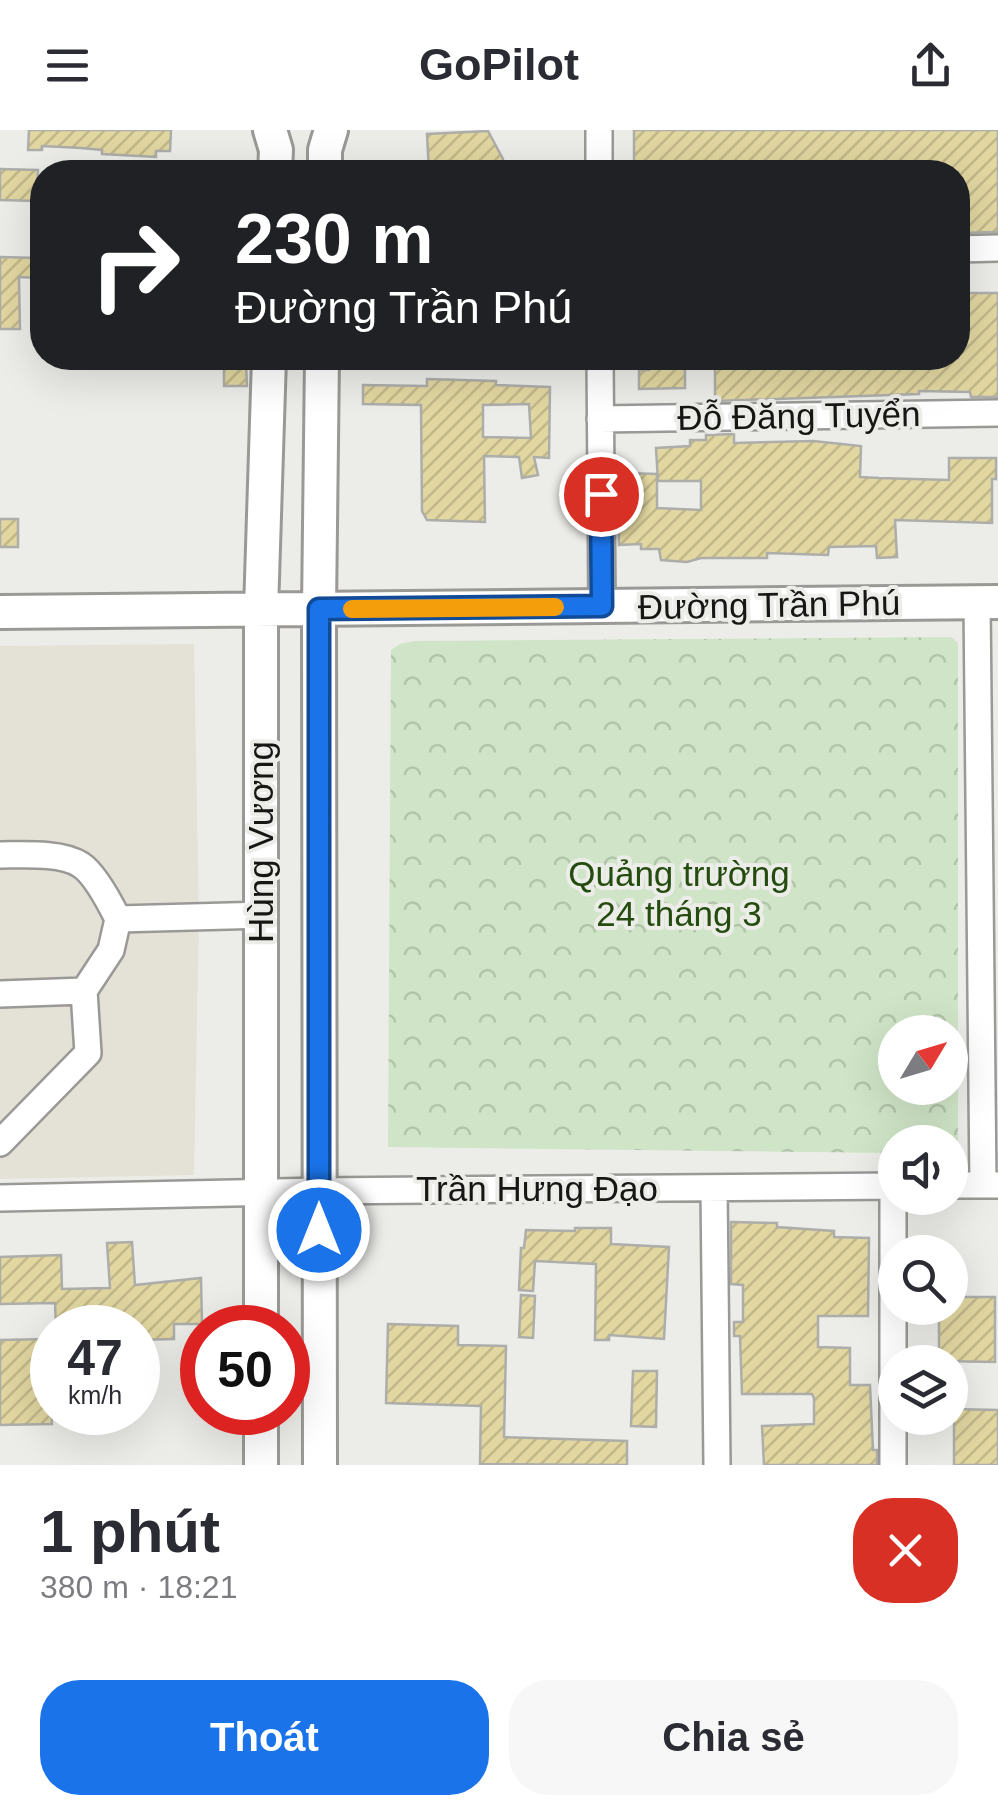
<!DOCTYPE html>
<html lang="vi">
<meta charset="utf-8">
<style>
body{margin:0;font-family:Arial,sans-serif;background:#f7f7f7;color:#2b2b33;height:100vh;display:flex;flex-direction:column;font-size:38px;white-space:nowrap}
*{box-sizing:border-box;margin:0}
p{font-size:32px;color:#7c7c81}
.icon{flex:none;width:55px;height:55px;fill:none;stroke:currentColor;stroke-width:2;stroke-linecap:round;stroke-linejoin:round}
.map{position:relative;height:1335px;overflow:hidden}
.details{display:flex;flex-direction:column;background:#fff;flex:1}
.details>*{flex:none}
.top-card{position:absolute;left:30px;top:30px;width:940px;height:210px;border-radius:40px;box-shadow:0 10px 40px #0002;background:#202124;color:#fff;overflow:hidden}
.needle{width:65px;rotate:52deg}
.buttons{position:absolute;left:878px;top:885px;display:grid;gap:20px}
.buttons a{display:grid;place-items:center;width:90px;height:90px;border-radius:50%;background:#fff;box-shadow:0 10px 40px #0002;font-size:50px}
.speed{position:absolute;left:30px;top:1175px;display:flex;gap:20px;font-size:50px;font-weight:700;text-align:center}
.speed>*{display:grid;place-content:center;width:130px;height:130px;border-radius:50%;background:#fff;box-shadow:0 10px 40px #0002;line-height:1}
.speed small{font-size:25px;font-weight:400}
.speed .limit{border:15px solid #d22;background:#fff;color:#111}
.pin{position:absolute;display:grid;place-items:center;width:85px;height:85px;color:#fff;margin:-42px;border:5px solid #fff;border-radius:50%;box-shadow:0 2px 10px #0007}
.me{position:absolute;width:110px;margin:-55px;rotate:0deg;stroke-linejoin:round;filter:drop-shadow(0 0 8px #0008)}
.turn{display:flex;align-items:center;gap:35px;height:210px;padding:0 40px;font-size:45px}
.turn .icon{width:130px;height:130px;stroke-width:2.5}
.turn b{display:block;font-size:70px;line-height:85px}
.round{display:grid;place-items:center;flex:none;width:105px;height:105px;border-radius:40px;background:#f7f7f7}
.headline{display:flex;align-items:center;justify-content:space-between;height:170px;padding:0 40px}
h1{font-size:60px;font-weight:600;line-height:75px}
.cta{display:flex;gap:20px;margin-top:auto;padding:20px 40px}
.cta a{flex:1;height:115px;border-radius:40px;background:#1a73e8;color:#fff;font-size:40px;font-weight:600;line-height:115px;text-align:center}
.cta a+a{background:#f7f7f7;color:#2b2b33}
header{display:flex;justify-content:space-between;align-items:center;height:130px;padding:0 40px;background:#fff;font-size:45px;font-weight:600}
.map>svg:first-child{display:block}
</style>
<header><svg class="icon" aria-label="menu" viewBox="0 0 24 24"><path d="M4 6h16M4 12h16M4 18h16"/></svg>GoPilot<svg class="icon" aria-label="share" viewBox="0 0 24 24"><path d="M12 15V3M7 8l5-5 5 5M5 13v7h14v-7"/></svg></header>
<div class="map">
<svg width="998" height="1335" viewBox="0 0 998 1335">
<defs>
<pattern id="park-crowns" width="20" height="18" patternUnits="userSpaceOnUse" patternTransform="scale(2.5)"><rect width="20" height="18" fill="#d0e5c7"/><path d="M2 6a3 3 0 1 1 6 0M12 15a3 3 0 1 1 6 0" fill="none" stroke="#b2c4aa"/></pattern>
<pattern id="building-hatch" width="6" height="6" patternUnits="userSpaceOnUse" patternTransform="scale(2.5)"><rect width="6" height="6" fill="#e2d7a1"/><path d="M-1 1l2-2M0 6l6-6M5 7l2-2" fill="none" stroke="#c1b88a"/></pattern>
</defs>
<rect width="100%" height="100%" fill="#ecece9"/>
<!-- built -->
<path fill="#e4e2d7" d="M194 514 199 787 194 1045 0 1049V516Z"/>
<!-- park -->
<path fill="url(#park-crowns)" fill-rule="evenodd" d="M951 507 958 513V1024H950V1012H895V1023L388 1017 391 520 400 514 415 511ZM895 902H950V958H895Z"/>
<!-- building -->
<path fill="url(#building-hatch)" stroke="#adadaa" stroke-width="2.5" fill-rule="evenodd" d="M29 0H171L170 21H156V27L102 24V20L81 18 42 16V20H28Z
M634 0H998V102L958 103V42H649V37H634Z
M488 1 503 29V42H429L427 4Z
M0 39 38 40 37 71 0 70Z
M0 127 39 128V148L19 147 20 199H0Z
M958 163H998V267H971L970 262 919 261V264L715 271V228H958Z
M649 228H685V258L639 259V240H649Z
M224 232H246L247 256H224Z
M427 249 496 251V255L550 257 549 328 534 327 538 345 522 348 519 327 484 326 485 392 427 390 422 381 421 275 363 274V255L427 256ZM529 274 531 308 483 307V275Z
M734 304V313L813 311 861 316 860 347 879 348 949 350V328H996V349H992V393L895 390 897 427 877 428 876 416 829 417 828 425 767 423V428H701L687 432 661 430 659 419H641V414L619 415 618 370H624L625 343 657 344V378L701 380V351H658L656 318 690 316V310H706V305Z
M0 389H18V417H0Z
M731 1092 777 1093V1097L834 1101V1107L869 1108 868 1186H818V1217L850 1218V1255H870L873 1320H877V1335H764L762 1296 814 1294V1268L812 1264H742L740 1206H734V1192H743V1155L731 1154Z
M575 1098H611V1114L669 1117 664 1209 609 1205V1210H595L596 1134 535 1131 533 1161 519 1160 521 1118H524L526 1100 575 1101Z
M132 1112 135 1155 201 1148 202 1194H174V1209L138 1210V1198H115L114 1192H71L72 1198H56L55 1173 0 1174V1127L61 1125 62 1159 110 1158 107 1113Z
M521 1165 535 1166 533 1208 519 1207Z
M950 1167H995V1232L939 1231V1178H950Z
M388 1194 458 1196V1215L506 1216 504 1307 627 1311V1335L480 1334 481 1276 386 1273Z
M47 1209 52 1294 0 1295V1210Z
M633 1241H657L656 1297 631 1296Z
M954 1279 998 1280V1335H954Z"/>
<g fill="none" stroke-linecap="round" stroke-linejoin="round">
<!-- minor casing -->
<g stroke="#9a9996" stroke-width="30">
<path id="minor" d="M599 0V42
M958 119 998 118
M600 228 602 476
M600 289 998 283
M977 473 983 1055
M0 725C22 725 62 722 81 735 95 744 111 775 118 789L261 785
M0 864 84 861 111 820 118 789
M0 1013 88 923 84 861
M950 1055H998
M893 1056V1335
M714 1058 717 1335
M0 1068 319 1061 895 1056"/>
</g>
<!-- major casing -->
<g stroke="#9a9996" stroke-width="38">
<path id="major" d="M270 0 276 20 275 42
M325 42V20L331 0
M0 482 998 472
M261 1198V480L269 228
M261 1282V1335
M320 1335 319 479 322 228"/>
</g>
<!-- minor -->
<use href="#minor" stroke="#fff" stroke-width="25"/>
<!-- major -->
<use href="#major" stroke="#fff" stroke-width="32"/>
</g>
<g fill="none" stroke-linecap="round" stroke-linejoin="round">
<!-- route casing -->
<g stroke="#114b97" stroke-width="25">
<path id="route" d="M319 1100V479L602 476 601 364"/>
</g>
<!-- route -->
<use href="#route" stroke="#1a73e8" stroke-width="18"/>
<!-- slow -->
<path stroke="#f59e0b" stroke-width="18" d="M352 479 555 477"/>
</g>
<g text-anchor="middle" stroke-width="8" stroke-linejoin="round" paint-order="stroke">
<!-- street labels -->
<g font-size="35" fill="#161615" stroke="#ecece9">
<text transform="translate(799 286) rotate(-1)" y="12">Đỗ Đăng Tuyển</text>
<text transform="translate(769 475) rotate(-1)" y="12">Đường Trần Phú</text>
<text transform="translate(261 712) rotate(-90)" y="12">Hùng Vương</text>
<text x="537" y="1071">Trần Hưng Đạo</text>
</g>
<!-- park labels -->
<g font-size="35" fill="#244c0e" stroke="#ecece9">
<text x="679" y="756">Quảng trường<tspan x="679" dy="40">24 tháng 3</tspan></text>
</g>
</g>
</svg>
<div class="buttons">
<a><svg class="needle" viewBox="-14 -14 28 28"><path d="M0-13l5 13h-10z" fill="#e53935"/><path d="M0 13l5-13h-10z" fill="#7c7c81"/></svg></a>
<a><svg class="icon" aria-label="sound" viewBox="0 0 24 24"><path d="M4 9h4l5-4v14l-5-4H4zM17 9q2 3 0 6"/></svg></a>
<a><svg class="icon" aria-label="search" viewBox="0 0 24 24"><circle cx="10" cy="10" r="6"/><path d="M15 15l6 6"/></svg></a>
<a><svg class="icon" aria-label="layers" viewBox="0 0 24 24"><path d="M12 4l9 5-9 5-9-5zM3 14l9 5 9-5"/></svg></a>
</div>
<div class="speed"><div>47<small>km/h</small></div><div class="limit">50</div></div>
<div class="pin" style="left:601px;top:364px;background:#d93025"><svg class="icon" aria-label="arrive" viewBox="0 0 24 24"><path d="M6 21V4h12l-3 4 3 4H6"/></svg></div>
<svg class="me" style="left:319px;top:1100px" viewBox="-20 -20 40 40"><circle r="17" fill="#1a73e8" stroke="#fff" stroke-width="3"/><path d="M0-11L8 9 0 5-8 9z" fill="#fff"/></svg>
<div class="top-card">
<div class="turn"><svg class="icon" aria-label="right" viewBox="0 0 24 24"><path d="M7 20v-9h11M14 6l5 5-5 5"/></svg><div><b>230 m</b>Đường Trần Phú</div></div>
</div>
</div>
<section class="details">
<div class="headline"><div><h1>1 phút</h1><p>380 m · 18:21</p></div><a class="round" style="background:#d93025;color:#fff"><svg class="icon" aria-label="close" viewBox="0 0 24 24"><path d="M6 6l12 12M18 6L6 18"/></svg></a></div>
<div class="cta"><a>Thoát</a><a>Chia sẻ</a></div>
</section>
